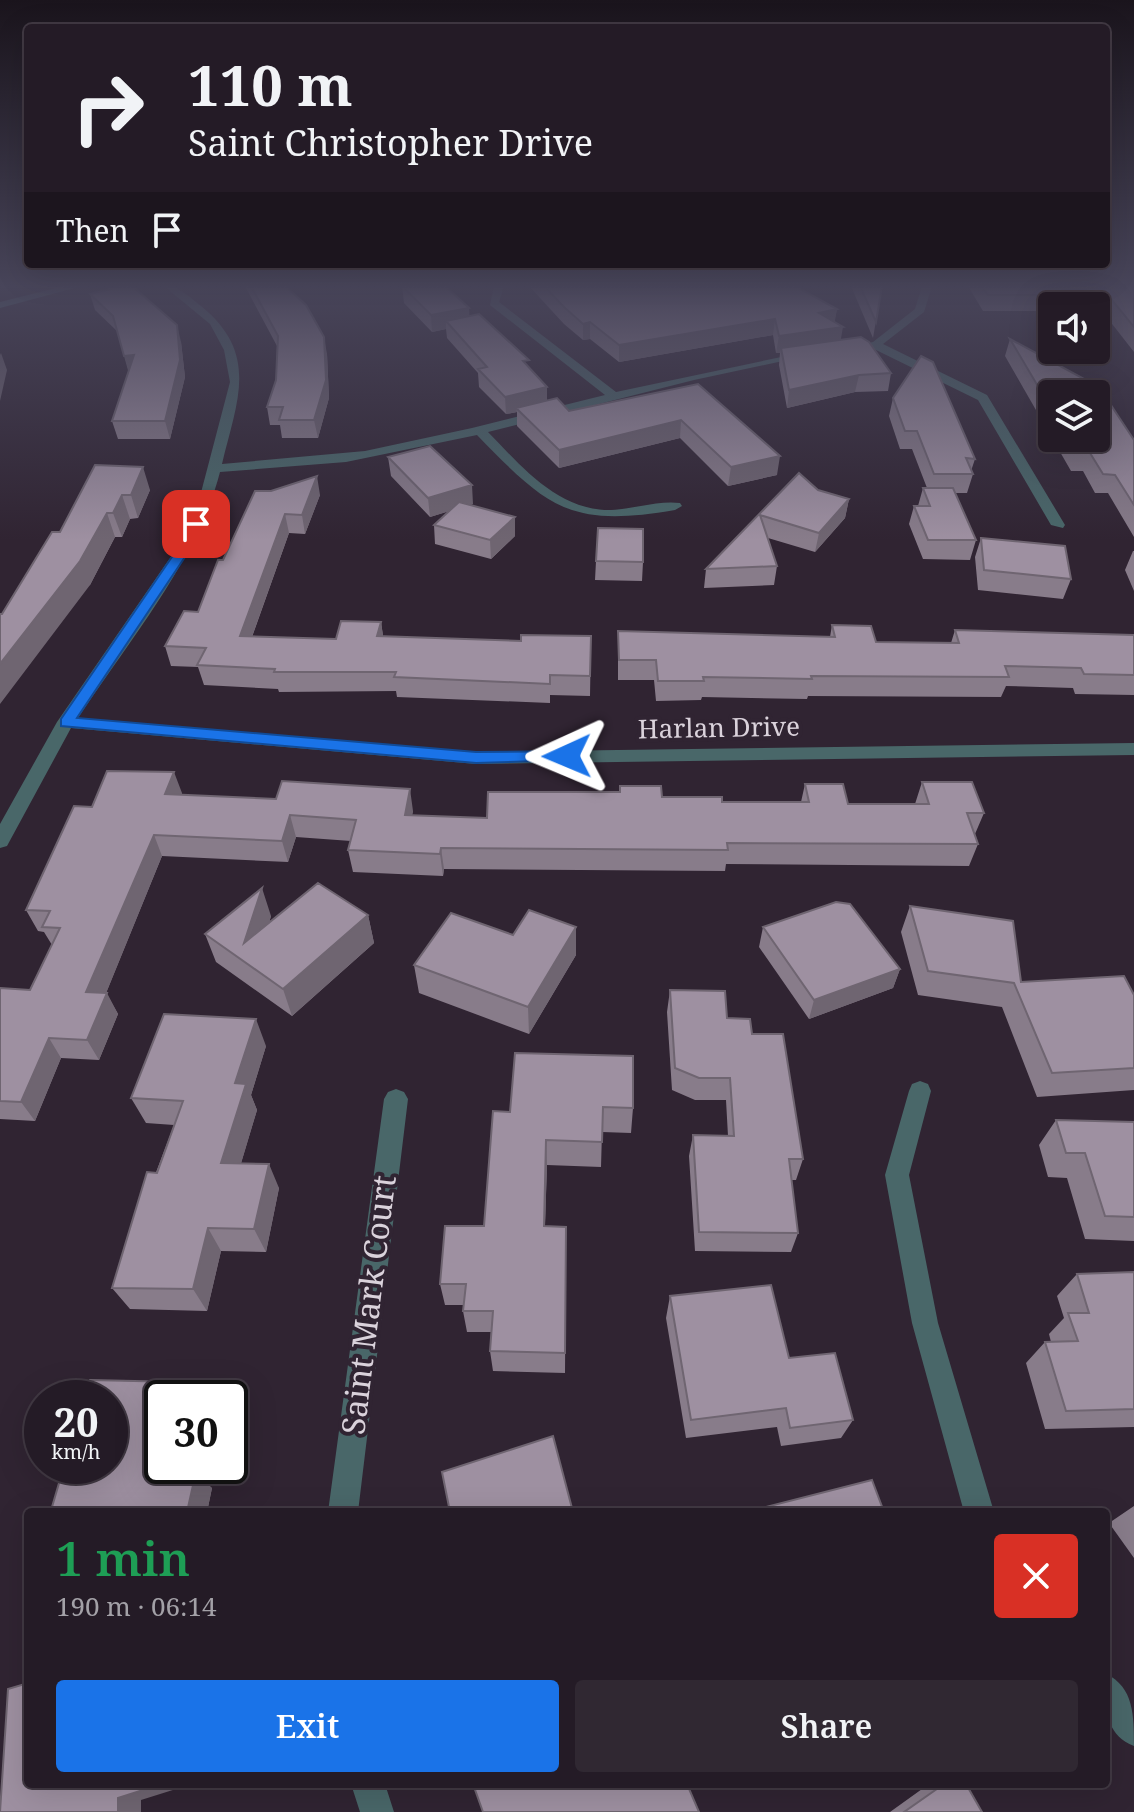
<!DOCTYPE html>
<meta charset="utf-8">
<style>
body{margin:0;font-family:"Noto Serif",serif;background:#302832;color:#f1f3f6;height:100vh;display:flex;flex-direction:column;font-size:30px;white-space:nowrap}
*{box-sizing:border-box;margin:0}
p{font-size:26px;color:#a3a1a7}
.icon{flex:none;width:44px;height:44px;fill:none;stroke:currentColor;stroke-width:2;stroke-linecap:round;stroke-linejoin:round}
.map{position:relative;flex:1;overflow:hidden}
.side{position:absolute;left:24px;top:1508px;width:1086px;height:280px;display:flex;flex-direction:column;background:#241b26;border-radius:8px;box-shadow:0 8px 32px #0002,0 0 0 2px #413943}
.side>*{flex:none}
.banner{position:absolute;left:24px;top:24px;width:1086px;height:244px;border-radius:8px;box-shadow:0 8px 32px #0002,0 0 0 2px #413943;background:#241b26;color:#f1f3f6;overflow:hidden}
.buttons{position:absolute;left:1038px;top:292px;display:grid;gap:16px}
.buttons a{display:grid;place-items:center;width:72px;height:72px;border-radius:8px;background:#241b26;box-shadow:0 8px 32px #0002,0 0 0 2px #413943;font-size:40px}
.speed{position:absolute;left:24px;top:1380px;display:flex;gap:16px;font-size:40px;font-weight:700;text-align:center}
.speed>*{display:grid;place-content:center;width:104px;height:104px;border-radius:50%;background:#241b26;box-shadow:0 8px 32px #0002,0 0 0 2px #413943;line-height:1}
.speed small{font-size:20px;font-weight:400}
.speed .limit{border:4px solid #111;border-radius:12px;background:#fff;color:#111}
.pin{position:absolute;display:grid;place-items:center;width:68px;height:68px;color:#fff;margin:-34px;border-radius:16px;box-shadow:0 4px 12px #0006}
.me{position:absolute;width:88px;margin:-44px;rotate:269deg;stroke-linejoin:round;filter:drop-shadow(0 0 6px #0008)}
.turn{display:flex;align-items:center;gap:28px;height:168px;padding:0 32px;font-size:36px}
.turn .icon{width:104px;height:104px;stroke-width:2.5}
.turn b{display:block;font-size:56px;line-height:68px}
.then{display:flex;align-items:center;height:76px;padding:0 32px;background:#0003;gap:16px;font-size:30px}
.round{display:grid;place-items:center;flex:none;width:84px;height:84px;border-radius:8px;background:#302832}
.overview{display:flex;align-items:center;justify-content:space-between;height:136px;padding:0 32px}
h1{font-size:48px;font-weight:600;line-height:60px;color:#1e9e55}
.primary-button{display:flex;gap:16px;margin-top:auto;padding:16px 32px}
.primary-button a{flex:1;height:92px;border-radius:8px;background:#1a73e8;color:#fff;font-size:32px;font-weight:600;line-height:92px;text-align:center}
.primary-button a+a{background:#302832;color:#f1f3f6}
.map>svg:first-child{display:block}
</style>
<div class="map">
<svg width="1134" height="1812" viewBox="0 0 1134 1812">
<rect width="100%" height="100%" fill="#302432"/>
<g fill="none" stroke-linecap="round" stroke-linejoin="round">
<!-- street -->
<path fill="#496769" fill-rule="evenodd" d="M164 286C180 286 189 297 201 306 260 354 237 401 222 464L365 451 472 428 605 395 490 305 494 286H504L499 302 616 392 805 352 811 355 694 380 488 432C522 467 558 511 611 510 633 509 659 500 680 503L682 506 675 510C570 528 548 508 477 435L346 462 220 472C198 559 128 642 78 718L476 752 1134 743V755L476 764 71 728 7 846 0 848V824L57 722 179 545 198 504 230 382 224 350 210 324Z
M922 286H932L924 312 883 344 987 395 1065 525 1063 528 1051 525 978 400 874 349 848 352 842 349 873 342 915 309Z
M920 1081 928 1084 931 1091 909 1175 938 1323 994 1512H964L912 1323 885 1175 909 1091 912 1084Z
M396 1089 404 1092 408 1099 358 1512H328L384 1099 388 1092Z
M1106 1674C1134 1687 1134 1716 1134 1746 1102 1733 1106 1703 1106 1674Z
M351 1784H385L394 1812H360Z"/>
<!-- secondary -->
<path fill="#598b8d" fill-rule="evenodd" d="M64 286H82L0 308V302Z"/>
</g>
<!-- wall -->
<path fill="#887c8a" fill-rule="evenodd" d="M245 286H285L327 354 329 398 318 438H282L280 425H270L267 407 276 380 277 346Z
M402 286 469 308V316L529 368 547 387V400L569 411 698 384 777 475 728 486 680 438 559 468 517 426V412L506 414 479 387 478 373 447 338 446 329 432 332 404 303Z
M529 286H795L837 309 834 322 841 340 891 373 888 391 855 392 787 408 779 365 780 353H776L773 335 619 362 590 339 583 340 564 324Z
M851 286H882L873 338Z
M968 286H1134V352L1102 311H1096V306H1052V311H983Z
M90 294 181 342 185 377 170 439H118L112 421 129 372 118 332 95 310Z
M1010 339 1134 440V537L1108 493H1095L1083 471H1071L1005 356ZM1052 394 1096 438H1052Z
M893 398 975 459 971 471 973 474 967 493H955L976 540 970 560 923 559 909 524 914 506H918L923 488H927L912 449H900L889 416Z
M388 457 473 504 469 505 515 517V536L491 559 435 544 434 525 449 511 430 517 391 476Z
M95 465 150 490 138 518 130 519 122 537H115L90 585 2 614 60 532Z
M799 473 818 490 849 499 845 518 815 552 768 538 777 566 774 585 704 588 706 569Z
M255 491 320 495 305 534 289 533 252 637 336 639 381 622 383 636 521 641 591 636 590 696 550 695V703L397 697 396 691 279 692 278 689 204 685 198 667 171 666 165 646 198 612Z
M981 538 1071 579 1063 599 978 590 975 557Z
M1133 551H1134V591L1125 570Z
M596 561 643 562 642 581 595 580Z
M832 625 876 642 951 643 955 630 1134 635V695L1075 694 1073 688 1006 686 1001 697 808 696 807 699 702 697 701 700 656 701 654 680H618V631L830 637Z
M922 782 984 813 975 834 978 844 969 866 726 864 725 871 444 869 443 876 353 872 348 850 351 841 296 837 288 862 162 856 106 993 118 1014 99 1060 61 1058 35 1121 0 1119V988L30 990 52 945 44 932 38 931 26 910 92 807 182 793 181 795 413 811 412 815 487 818 662 797 722 802H801L805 784 848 804H915Z
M910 906 1021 982 1134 995V1090L1037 1097 1002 1007 918 995 901 932Z
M368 915 374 943 292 1016 216 962 205 934 271 916 269 923Z
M763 927 900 969 893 988 809 1019 759 947Z
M513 935 576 955 529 1034 419 993 414 965Z
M670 990 727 1018 752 1034 803 1159 796 1180H791L798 1233 791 1252 695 1251 689 1156 693 1135 728 1136 726 1100H695L672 1090 667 1012Z
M266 1046 251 1095 257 1110 241 1163 279 1188 266 1252 221 1251 207 1311 130 1309 112 1288 174 1125 146 1123 131 1098Z
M515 1053 633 1108 631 1133 602 1132 601 1167 547 1165 545 1226 566 1227 565 1373 493 1371 490 1351 491 1332H467L463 1311 464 1305H445L440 1284 484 1226 510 1112Z
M1056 1120 1134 1122V1241L1085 1239 1067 1178 1048 1177 1039 1145Z
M1134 1272V1427L1045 1429 1026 1363 1045 1342H1051L1049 1334 1064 1318 1057 1296 1077 1274Z
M670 1296 789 1358 853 1420 841 1438 781 1446 777 1427 686 1438 666 1318Z
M178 1466 177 1471 212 1488 207 1512H59L52 1507Z
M1134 1506V1558L1109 1523Z
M929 1784H966L982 1812H890Z"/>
<!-- shaded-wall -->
<path fill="#6f6571" d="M469 308 470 325 446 321V329L432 332 431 315Z
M837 309 834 326 819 313Z
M775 319 773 335 619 362V345Z
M590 322V339L583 340V324Z
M177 325 181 342 185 377 170 439 165 421Z
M843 327 840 344 781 348 780 353H776L779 336Z
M324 337 327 354 329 398 318 438 314 420Z
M1 353 7 370 0 401V355Z
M134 355 129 374 124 356Z
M859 375 855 392 787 408 789 390Z
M547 387V405L516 408 517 412 506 414 505 397Z
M681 420 680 438 559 468V450Z
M780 456 777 475 728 486 731 467Z
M143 467 150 490 138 518 131 495Z
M317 476 320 495 305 534 302 515Z
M472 485 473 504 430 517 428 498Z
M122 495 130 519 122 537 113 513Z
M849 499 845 518 815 552 819 533Z
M107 513 115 537 90 585 0 704V664Z
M285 514 289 533 245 656 240 636Z
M515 517V536L491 559 490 540Z
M381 622 384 642 377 636Z
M174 772 182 793 174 816 165 794Z
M410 789 413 811 408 836 405 815Z
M290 815 296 837 288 862 282 841Z
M154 835 162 856 98 1013 86 992Z
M441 848 444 869 443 876 440 854Z
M262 888 271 916 255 969 244 943Z
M368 915 374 943 292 1016 283 989Z
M576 927V955L529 1034 528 1007Z
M900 969 893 988 809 1019 814 1000Z
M107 993 118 1014 99 1060 87 1040Z
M256 1019 266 1046 251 1095 257 1110 234 1187 221 1163 235 1083Z
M49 1038 61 1058 35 1121 21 1102Z
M546 1140 547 1165 544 1250V1226Z
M269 1164 279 1188 266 1252 254 1229Z
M208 1228 221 1251 207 1311 193 1289Z
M178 1382 192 1398H174Z
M162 1446V1466H178L174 1487 156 1471Z
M196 1472 212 1488 207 1512H187Z
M162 1784H192L141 1800V1812H118V1798Z"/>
<!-- building -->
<path fill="#9e90a1" stroke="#6f6571" stroke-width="2" d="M122 286H132L177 325 180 360 165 421H112L134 355 124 356 113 316 90 294Z
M251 286H285L306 305 324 337 326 380 314 420H279L283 407H267L276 380 278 336Z
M402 286H445L469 308 431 315Z
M544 286H795L837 309 819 313 843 327 779 336 775 319 619 345 590 322 583 324 564 307Z
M860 286H882L876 322Z
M982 286H1134V327L1108 295H988Z
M479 314 529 360 523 361 547 387 505 397 478 369 487 367 446 321Z
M861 337 869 342 891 373 859 375 789 390 781 348Z
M1010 339 1099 387 1134 440V505L1115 475 1103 474 1090 453H1077L1069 438H1096V394H1052V410Z
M921 356 933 362 975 459 966 458 973 474H934L917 431H905L893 398Z
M698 384 780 456 731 467 681 420 559 450 516 408 557 398 569 411Z
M430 446 472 485 428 498 388 457Z
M95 465 143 467 131 495H122L113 513H107L80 561 0 664V614H2L52 532H60Z
M799 473 818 490 849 499 819 533 760 515 777 566 706 569Z
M317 476 302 515 285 514 240 636 336 639 341 621 381 622 377 636 521 641V635L591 636 590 676 550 675V684L394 677 396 672H274L275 669 197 665 206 648 165 646 184 611 198 612 218 560H223L255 491H271Z
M923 488H953L976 540H928L914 506H930Z
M459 502 515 517 490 540 434 525Z
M598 528 643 529V562L596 561Z
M981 538 1065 546 1071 579 984 570Z
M832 625 871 626 876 642 959 643 955 630 1134 635V675L1084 674 1081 668 1005 666 1009 677 811 676 812 679 703 677 704 681H658L656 660H619L618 631 835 637Z
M107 771 174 772 165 794 276 799 282 781 410 789 405 815 487 818 488 792H620V786H661L662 797H722V802H809L805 784H843L848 804H929L922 782H972L984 813H967L978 844 727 843 728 850 441 848 440 854 348 850 356 820 290 815 282 841 154 835 86 992 107 993 87 1040 49 1038 21 1102 0 1101V988L30 990 60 928 42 927 50 911 26 910 74 806 92 807Z
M318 883 368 915 283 989 205 934 262 888 244 943Z
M836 902 850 904 900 969 814 1000 763 927Z
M910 906 1013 921 1021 982 1124 976 1134 995V1068L1052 1073 1014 983 928 971Z
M529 910 576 927 528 1007 414 965 451 913 513 935Z
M670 990 725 991 727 1018 750 1019 752 1034H783L803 1159H789L798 1233 699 1232 693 1135 734 1136 730 1078H699L675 1068Z
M164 1014 256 1019 235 1083 246 1084 221 1163 269 1164 254 1229 208 1228 193 1289 112 1288 147 1172 157 1173 183 1101 131 1098Z
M515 1053 633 1056V1108L603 1107 602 1142 546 1140 544 1226 566 1227 565 1353 490 1351 493 1311H463L466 1284H440L445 1226H484L493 1111 510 1112Z
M1056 1120 1134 1122V1217L1105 1216 1085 1153H1066Z
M1134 1272V1409L1066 1411 1045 1342 1078 1341 1068 1313H1089L1077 1274Z
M771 1285 789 1358 835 1353 853 1420 790 1428 786 1408 691 1420 670 1296Z
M90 1380 178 1382 174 1398H162V1446L156 1471 196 1472 187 1512H110L111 1509 52 1507 64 1466H110V1398H84Z
M553 1436 573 1512H450L442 1472Z
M872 1480 884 1512H746Z
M28 1683V1784H162L118 1798V1812H0L8 1689Z
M473 1784H687L699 1812H483Z
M944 1784H966L982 1812H904Z"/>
<!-- sky -->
<linearGradient id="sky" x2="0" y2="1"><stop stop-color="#1a141c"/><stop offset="0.53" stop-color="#48455a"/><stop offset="1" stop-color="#48455a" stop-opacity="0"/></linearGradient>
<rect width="1134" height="540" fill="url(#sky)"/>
<!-- route -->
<path fill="#1a73e8" stroke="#114b97" stroke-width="2" d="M196 520 202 524 193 545 77 718 476 752 567 751 572 753V760L476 763 61 726V719L180 545 190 524Z"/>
<g text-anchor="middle" stroke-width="8" stroke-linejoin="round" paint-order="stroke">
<!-- street labels -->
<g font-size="26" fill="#dad2db" stroke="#302432">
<text transform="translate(719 728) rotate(-1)" y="9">Harlan Drive</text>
</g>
<!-- near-street labels -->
<g font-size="32" fill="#dad2db" stroke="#302432">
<text transform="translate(369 1305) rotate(-83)" y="11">Saint Mark Court</text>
</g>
</g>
</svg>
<div class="buttons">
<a><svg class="icon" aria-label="sound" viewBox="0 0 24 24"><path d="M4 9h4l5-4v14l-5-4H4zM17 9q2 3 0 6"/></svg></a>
<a><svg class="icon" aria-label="layers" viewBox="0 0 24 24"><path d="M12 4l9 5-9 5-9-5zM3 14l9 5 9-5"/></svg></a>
</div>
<div class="speed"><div>20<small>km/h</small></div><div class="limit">30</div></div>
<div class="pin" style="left:196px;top:524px;background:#d93025"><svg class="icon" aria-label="arrive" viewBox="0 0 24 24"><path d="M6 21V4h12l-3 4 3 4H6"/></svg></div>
<svg class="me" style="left:567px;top:756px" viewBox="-20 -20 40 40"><path d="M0-17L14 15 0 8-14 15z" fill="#1a73e8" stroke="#fff" stroke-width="4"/></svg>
<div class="banner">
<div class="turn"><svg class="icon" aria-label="right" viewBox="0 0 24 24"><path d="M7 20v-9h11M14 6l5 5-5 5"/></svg><div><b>110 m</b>Saint Christopher Drive</div></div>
<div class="then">Then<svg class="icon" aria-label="arrive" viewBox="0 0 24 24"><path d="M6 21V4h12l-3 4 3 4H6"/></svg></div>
</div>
<section class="side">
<div class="overview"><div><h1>1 min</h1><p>190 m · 06:14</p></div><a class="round" style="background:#d93025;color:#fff"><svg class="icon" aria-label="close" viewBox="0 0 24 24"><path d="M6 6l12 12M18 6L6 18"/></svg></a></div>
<div class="primary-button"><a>Exit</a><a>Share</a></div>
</section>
</div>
